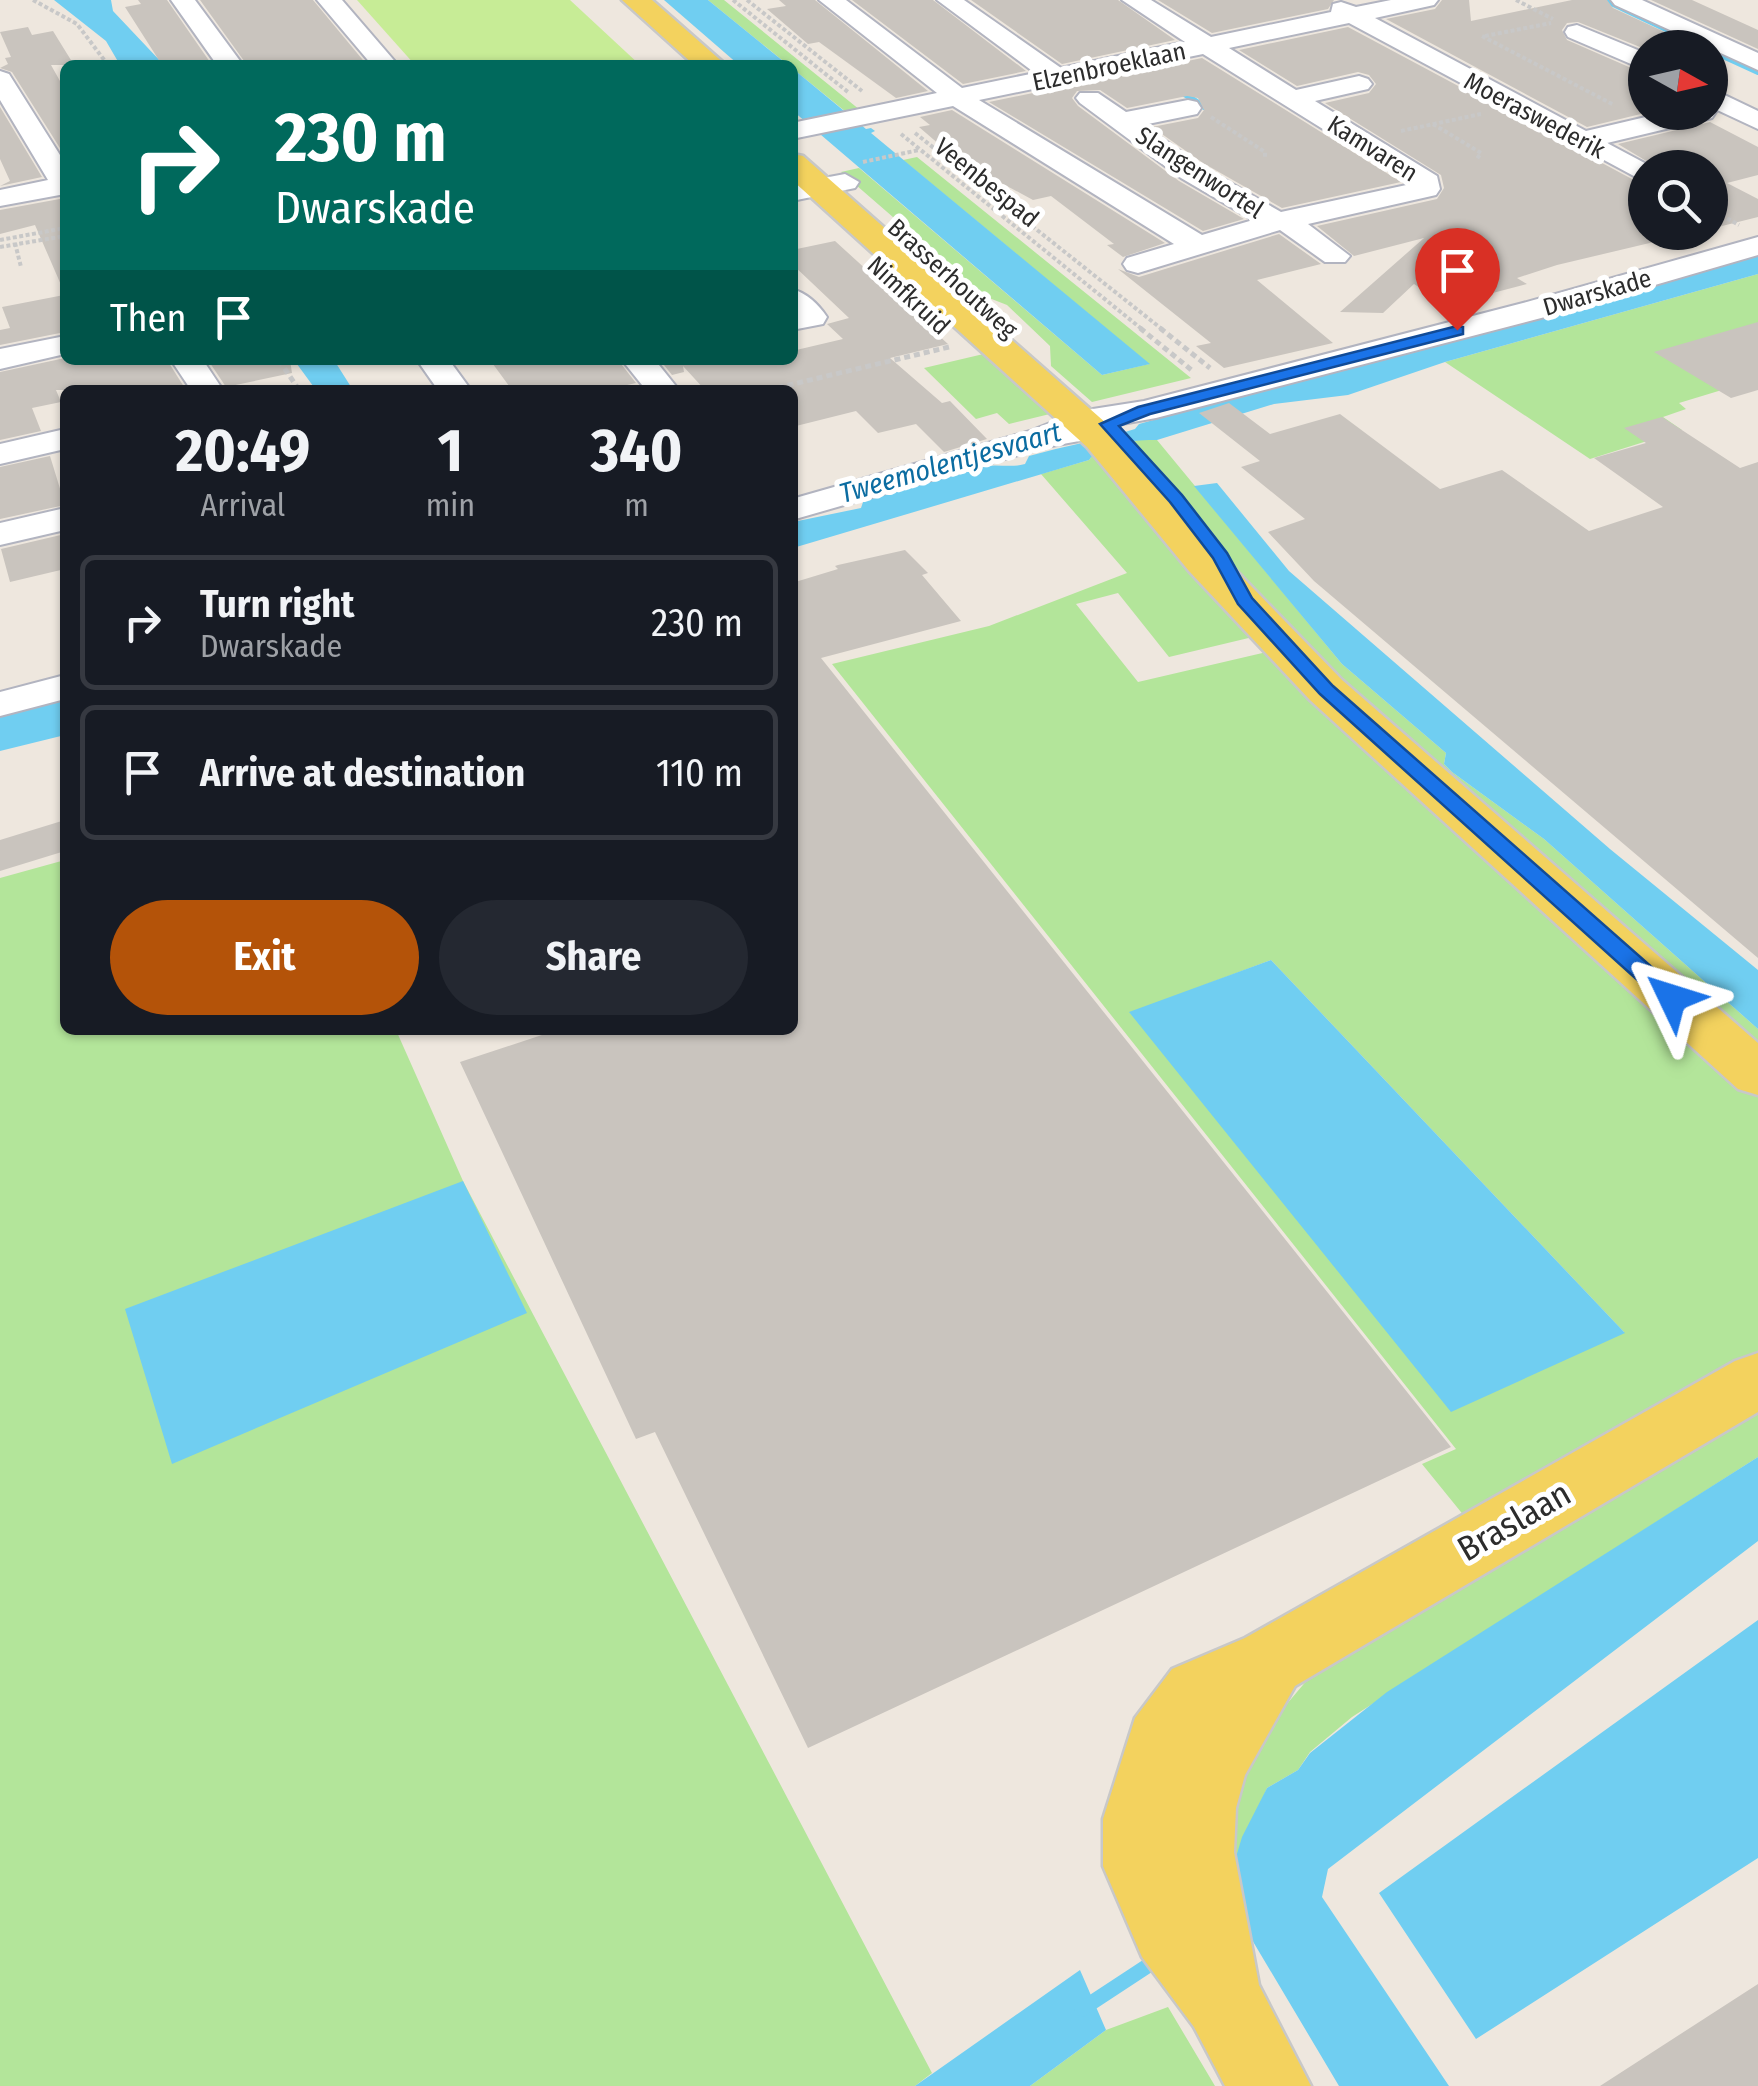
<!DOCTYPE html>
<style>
body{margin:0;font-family:"Fira Sans Condensed",sans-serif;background:#242831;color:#f1f3f6;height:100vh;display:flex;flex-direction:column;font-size:38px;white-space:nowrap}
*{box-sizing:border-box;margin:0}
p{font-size:32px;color:#9ea1a6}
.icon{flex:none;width:55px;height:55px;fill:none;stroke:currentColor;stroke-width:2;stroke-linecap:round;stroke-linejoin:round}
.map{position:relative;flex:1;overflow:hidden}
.side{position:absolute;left:60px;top:385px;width:738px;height:650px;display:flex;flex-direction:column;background:#171b24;border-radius:15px;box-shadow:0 2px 8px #0004}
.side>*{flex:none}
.banner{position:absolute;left:60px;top:60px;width:738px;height:305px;border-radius:15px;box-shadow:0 2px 8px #0004;background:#00695c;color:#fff;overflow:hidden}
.needle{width:65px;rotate:98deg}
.controls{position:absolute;left:1628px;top:30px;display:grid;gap:20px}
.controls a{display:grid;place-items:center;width:100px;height:100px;border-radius:50%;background:#171b24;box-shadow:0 2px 8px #0004;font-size:50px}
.pin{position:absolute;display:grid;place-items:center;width:85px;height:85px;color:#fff;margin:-102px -42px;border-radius:50% 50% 50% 0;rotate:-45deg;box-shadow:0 0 10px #0007}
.pin .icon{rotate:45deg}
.me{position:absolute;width:110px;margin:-55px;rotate:311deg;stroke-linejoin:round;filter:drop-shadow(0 0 8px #0008)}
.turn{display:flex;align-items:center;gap:35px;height:210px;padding:0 50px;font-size:45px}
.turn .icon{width:130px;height:130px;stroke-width:2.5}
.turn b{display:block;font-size:70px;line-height:85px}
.then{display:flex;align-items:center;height:95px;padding:0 50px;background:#0003;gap:20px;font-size:38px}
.eta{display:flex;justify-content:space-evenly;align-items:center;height:170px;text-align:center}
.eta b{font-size:60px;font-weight:700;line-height:70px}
.primary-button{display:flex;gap:20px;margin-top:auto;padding:20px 50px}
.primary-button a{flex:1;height:115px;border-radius:60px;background:#b45309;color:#fff;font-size:40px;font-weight:700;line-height:115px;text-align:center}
.primary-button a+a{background:#242831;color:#f1f3f6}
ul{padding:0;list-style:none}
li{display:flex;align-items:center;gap:30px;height:135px;margin:0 20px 15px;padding:0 30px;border:5px solid #363941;border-radius:15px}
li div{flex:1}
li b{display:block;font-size:38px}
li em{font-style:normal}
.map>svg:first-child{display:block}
</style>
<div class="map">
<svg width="1758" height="2086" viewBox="0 0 1758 2086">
<rect width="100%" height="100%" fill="#eee7de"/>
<!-- green -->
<path fill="#b3e59a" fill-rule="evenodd" d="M708 0H724L860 110 846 112Z
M917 157 1191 378 1092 402 1051 366 1050 346 1007 305 984 296 841 172 859 168 1102 375 1149 364 903 160Z
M1758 274V379L1679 403 1686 409 1663 417 1682 430 1590 459 1445 362Z
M992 352 1058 412 1009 424 997 413 976 419 924 368Z
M1138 440H1157L1342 664 1446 753 1444 764 1452 772 1544 839 1758 1029V1055L1413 754 1263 602 1174 488 1132 442Z
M1095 452 1257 636 1169 657 1118 593 1076 604 1138 682 1271 651 1758 1096V1351L1695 1394 1465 1517 1422 1464 1456 1449 832 664 989 626 1127 573 1041 474 1089 460ZM1271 960 1624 1332V1333L1130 1013Z
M65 860V1030H396L463 1181 932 2073 915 2086H0V878Z
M1758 1410V1457L1352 1717 1310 1752 1298 1770 1267 1788 1231 1874 1228 1812 1264 1731 1313 1673Z
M1168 2007 1215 2086H1030L1106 2030Z"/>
<!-- pitch -->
<path fill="#c7ec96" d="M357 0H570L640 65H415Z"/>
<!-- water -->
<path fill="#70cef1" d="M54 0H111L113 11 164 65H120L106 41Z
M664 0H708L788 65H739Z
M792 68 866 129 871 128 875 131 871 133 1150 364 1102 375 793 111Z
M1758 252V274L1445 362 1348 395 1274 404 1157 440C1136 440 1102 442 1089 460L793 548V522L861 508 863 502C904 488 944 475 986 466 1000 464 1011 468 1025 464L1029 456C1065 446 1099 440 1135 429L1139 424Z
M294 360H334L353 390H316Z
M1217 483 1289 571 1610 849 1758 970V1029L1544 839 1452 772 1444 764 1446 753 1342 664 1194 486Z
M65 696V735L0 751V716Z
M1271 960 1625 1333 1451 1412 1129 1012Z
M463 1181 527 1313 172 1464 125 1309Z
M1758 1457V1541L1328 1869 1322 1897 1449 2086H1339L1239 1918 1231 1874 1242 1837 1267 1788 1298 1770 1310 1753 1387 1692Z
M1758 1620V1858L1476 2039 1379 1893Z
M1080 1970 1106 2030 1030 2086H915Z"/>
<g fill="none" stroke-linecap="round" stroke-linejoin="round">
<!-- stream-far1 -->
<path stroke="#70cef1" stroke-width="6" d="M1605 0 1706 48
M1710 50 1758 72
M1177 89 1212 112"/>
<!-- stream -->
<path stroke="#70cef1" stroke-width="15" d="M1082 2009 1149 1965"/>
</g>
<!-- building -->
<path fill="#c9c4be" d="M138 0H167L212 65H162L125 7 141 4Z
M200 0H313L367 65H247Z
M779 0H815L928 91 896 98 819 42 808 44 767 9 786 6Z
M852 0H933L1026 71 963 84Z
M971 0H1118L1175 40 1062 64Z
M1158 0H1334L1328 9 1212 33Z
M1442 0H1469L1471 21 1572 0H1607L1613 8 1699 48 1645 49 1578 22 1567 23 1562 30 1567 40 1645 74V113L1587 127 1386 19 1435 9Z
M1651 0H1692L1758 30V49Z
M28 27 32 35 53 31 74 65H51L65 90V156L12 72 0 68 8 64 5 58 11 57 0 32Z
M1348 27 1645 186V232H1696L1557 265 1517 278 1527 284 1447 305 1414 284 1383 313 1340 312 1424 238 1354 256 1317 226 1437 199 1444 188 1441 175 1325 103 1369 93 1376 84 1369 75 1358 72 1297 86 1239 50Z
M1202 58 1401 182 1282 208 1203 163 1152 127 1198 118 1204 110 1198 98 1187 96 1127 108 1100 90 1077 91 1072 98 1078 106 1179 181 1244 219 1203 231 989 102Z
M0 107 42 177 0 186 10 181 0 159Z
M952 110 1165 243 1123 257 1107 245 1114 244 1051 196 1033 200 955 158 919 127 930 125 920 117Z
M1710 122 1758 147V175L1727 183 1758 199V217L1710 229V168H1658L1618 144Z
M65 198V294L35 225 0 234V210Z
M1279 234 1321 264 1257 280 1333 343 1224 368 1196 346 1211 343 1118 269 1139 277Z
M835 241 948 344 890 358 942 403 950 401 987 439 944 452 916 424 878 433 856 411 792 427V390H705L683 366 684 372 672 375 660 360H792V351L843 339 827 324 849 318 792 264V250Z
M64 295 65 332 0 345V330L10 328 2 307Z
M1758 322V390L1731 398 1654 352Z
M65 358 167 360 186 390H56L61 402 32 408 41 431 0 440V372Z
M208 360H290L292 373 226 387Z
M490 360H618L636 383 605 390H512Z
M1229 403 1270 434 1340 414 1440 489 1502 470 1589 531 1663 507 1594 458 1646 443 1624 428 1662 417 1740 468 1758 462V958L1314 581 1268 532 1305 519 1241 467 1260 461 1199 413Z
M50 456 65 505 0 519V467Z
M65 534V569L10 582 1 549Z
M905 550 928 573 922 575 961 621 821 658 1451 1447 808 1748 655 1432 636 1439 460 1062 557 1030H792V583L838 569 835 566 838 565Z
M65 820V851L0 871V840Z
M1758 1984V2086H1600Z"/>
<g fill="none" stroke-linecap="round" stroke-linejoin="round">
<!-- minor casing -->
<g stroke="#b2b4c0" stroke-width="4">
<path id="minor" d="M171 0H195L243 65H217Z
M317 0H342L398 65H372Z
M819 0H846L962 88 1035 73 937 0H964L1061 68 1185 42 1122 0H1151L1211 37 1331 12 1333 4 1341 2 1356 7 1391 0H1438L1434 5 1375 18 1586 131 1667 112H1710V88L1758 111V129L1713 108 1716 112 1712 118 1607 143 1654 168H1645V182L1349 23 1229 48 1296 90 1359 76 1368 79 1372 84 1368 89 1315 101 1437 176 1440 189 1436 195 1308 224 1350 256 1345 262H1325L1280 230 1138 273 1127 270 1123 264 1127 258 1174 244 953 106 792 139V123L937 93ZM1203 54 1411 184 1281 212 1201 166 1143 125 1197 114 1201 108 1197 102 1188 100 1126 112 1098 93H1080L1076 98 1080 103 1181 178 1253 220 1202 235 979 100Z
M1611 0H1642L1758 53V70L1615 5Z
M1577 25 1645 53V70L1568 37 1565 32 1568 27Z
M0 71 9 74 65 163V194L0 206V190L48 180 0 100Z
M845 174 859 182 855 188 792 201V184Z
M1758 237V255L1545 317 1156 418 1088 430 1085 440 1046 447 792 520V499L1030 431 1080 411 1144 401 1523 303Z
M792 289C807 293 819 305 827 317L823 324 792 330Z
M65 336V354L0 369V349Z
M171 360H203L223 390H191Z
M417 360H449L471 390H438Z
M622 360H655L679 390H646Z
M65 429V449L0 464V444Z
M65 508V530L0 545V523Z
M65 675V699L0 716V692Z"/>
</g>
<!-- major casing -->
<g stroke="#c8c8c8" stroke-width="5">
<path id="major" d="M622 0H652L726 65H694Z
M792 154 803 156 1115 431 1219 553 1342 680 1758 1043V1095L1738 1089 1310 700 1189 571 1087 447 792 180Z
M1758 1353V1412L1295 1686 1245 1775 1236 1808 1234 1852 1259 1985 1311 2086H1225L1194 2027 1142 1957 1103 1866V1819L1135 1718 1172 1669 1245 1638 1735 1361Z"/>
</g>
<!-- path-far1 -->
<path stroke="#c8c8c8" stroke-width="4" stroke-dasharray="4 2.5" stroke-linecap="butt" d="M33 0 77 24 108 65
M733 0 848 92
M747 0 862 91
M1516 0 1553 19
M1482 36 1614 105
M1485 36 1551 23
M1211 117 1265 152V157
M1433 124 1481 153 1476 160
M1401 131 1481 114
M915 133 1163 330
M901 134 1143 330
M863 162 919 150
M1710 209 1739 225
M0 240 65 228
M15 243 21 267
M0 247 65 236"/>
<!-- path -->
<path stroke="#c8c8c8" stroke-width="5" stroke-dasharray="6 4" stroke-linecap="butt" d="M1140 328 1194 372
M1160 328 1210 368
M279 360 299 390
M768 390 949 347"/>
<!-- minor -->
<use href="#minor" fill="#fff" fill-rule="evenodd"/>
<!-- major -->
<use href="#major" fill="#f3d25e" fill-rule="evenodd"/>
</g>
<!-- route -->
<path fill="#1a73e8" stroke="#114b97" stroke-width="2.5" d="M1457 326 1463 327V334L1150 414 1119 426 1182 495 1227 553 1252 598 1333 686 1680 992 1683 998 1680 1004H1664L1320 694 1238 604 1213 558 1170 502 1100 424 1138 407Z"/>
<g text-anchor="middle" stroke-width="10" stroke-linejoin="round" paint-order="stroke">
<!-- far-street labels -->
<g font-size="25" fill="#2c2c2c" stroke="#fff">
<text transform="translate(1109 66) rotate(-12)" y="9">Elzenbroeklaan</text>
<text transform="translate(1535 115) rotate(28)" y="9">Moeraswederik</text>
<text transform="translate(1373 148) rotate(32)" y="9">Kamvaren</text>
<text transform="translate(1200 172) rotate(33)" y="9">Slangenwortel</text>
<text transform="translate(987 182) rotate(39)" y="9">Veenbespad</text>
<text transform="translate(953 278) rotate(42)" y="9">Brasserhoutweg</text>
<text transform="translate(1597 292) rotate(-16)" y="9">Dwarskade</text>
<text transform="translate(909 295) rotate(43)" y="9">Nimfkruid</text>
</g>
<!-- far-water labels -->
<g font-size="28" font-style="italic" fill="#0b6ca1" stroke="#fff">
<text transform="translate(950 462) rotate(-16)" y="10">Tweemolentjesvaart</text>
</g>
<!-- near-street labels -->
<g font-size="35" fill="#2c2c2c" stroke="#fff">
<text transform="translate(1514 1521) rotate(-30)" y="12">Braslaan</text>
</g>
</g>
</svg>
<div class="controls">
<a><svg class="needle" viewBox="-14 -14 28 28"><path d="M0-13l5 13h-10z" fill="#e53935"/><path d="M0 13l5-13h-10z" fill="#9ea1a6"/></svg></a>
<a><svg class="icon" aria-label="search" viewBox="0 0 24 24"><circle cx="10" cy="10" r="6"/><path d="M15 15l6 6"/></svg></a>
</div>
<div class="pin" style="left:1457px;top:330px;background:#d93025"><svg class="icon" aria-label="arrive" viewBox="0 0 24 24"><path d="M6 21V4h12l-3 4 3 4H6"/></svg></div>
<svg class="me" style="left:1672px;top:998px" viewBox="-20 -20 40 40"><path d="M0-17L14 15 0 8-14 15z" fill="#1a73e8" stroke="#fff" stroke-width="4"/></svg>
<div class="banner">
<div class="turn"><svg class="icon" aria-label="right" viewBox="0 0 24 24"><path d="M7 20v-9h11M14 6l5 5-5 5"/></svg><div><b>230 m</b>Dwarskade</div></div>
<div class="then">Then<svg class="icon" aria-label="arrive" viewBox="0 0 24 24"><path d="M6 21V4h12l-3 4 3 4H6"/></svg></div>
</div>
<section class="side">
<div class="eta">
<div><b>20:49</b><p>Arrival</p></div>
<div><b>1</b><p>min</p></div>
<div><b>340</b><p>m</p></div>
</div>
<ul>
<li><svg class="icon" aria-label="right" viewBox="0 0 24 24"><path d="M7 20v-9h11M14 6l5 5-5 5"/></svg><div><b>Turn right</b><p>Dwarskade</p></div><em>230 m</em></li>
<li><svg class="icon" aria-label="arrive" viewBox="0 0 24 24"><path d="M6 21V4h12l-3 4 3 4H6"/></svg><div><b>Arrive at destination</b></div><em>110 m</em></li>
</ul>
<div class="primary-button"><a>Exit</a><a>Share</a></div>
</section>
</div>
